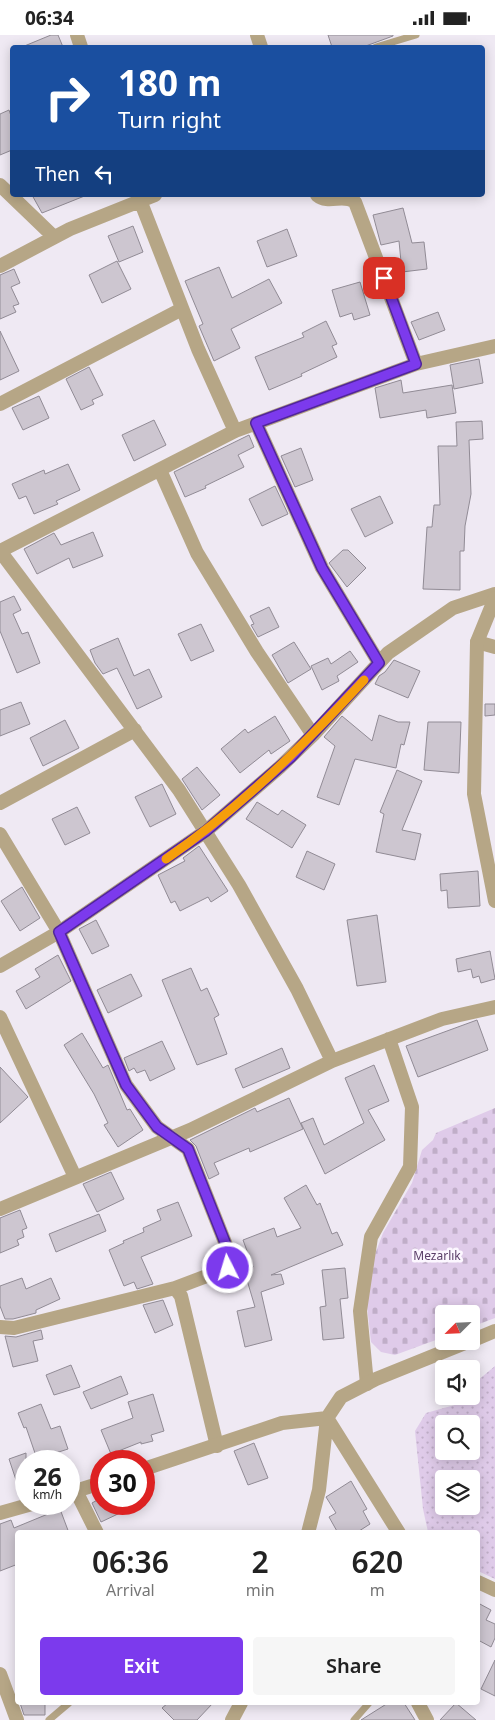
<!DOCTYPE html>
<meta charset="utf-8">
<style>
body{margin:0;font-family:"Noto Sans",sans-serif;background:#f6f6f6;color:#222;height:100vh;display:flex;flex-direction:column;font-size:19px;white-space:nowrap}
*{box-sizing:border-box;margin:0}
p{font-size:16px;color:#767676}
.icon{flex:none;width:28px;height:28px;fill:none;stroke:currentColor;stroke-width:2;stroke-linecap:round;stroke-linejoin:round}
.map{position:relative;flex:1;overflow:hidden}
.side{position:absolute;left:15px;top:1495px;width:465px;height:175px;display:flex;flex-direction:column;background:#fff;border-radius:5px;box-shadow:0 2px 12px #0003}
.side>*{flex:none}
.hud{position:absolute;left:10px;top:10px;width:475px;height:152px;border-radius:5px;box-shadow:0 2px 12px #0003;background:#1a4fa0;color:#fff;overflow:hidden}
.needle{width:32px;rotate:246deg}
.controls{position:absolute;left:435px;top:1270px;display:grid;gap:10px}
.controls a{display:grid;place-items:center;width:45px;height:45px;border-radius:5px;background:#fff;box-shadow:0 2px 12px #0003;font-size:25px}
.speed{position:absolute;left:15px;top:1415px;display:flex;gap:10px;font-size:25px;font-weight:700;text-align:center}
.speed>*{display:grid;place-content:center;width:65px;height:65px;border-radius:50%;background:#fff;box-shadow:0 2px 12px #0003;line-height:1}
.speed small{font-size:12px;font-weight:400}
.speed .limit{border:8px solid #d22;background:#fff;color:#111}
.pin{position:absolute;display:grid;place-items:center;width:42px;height:42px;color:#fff;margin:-21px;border-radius:10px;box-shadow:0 2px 8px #0006}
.me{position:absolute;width:55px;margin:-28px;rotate:355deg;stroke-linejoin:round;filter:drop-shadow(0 0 4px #0008)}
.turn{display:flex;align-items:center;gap:18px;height:105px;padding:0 25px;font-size:22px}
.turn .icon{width:65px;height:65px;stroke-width:2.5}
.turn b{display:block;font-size:35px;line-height:42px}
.then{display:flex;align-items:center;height:48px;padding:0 25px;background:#0003;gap:10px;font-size:19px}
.eta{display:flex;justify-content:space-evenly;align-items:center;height:85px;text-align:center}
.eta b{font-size:30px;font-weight:600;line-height:35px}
.action{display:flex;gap:10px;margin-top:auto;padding:10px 25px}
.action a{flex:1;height:58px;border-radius:5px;background:#7c3aed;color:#fff;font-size:20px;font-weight:600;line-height:58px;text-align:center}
.action a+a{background:#f6f6f6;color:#222}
.status{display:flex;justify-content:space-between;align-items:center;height:35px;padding:0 25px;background:#fff;direction:ltr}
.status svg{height:14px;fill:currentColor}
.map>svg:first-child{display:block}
</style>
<div class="status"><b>06:34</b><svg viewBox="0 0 49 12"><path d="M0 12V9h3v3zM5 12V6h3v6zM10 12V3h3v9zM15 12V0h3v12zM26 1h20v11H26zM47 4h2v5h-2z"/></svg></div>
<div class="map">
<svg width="495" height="1685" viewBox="0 0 495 1685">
<defs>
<pattern id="cemetery-stones" width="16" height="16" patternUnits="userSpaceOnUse" patternTransform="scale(1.25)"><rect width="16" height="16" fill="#dfcbe9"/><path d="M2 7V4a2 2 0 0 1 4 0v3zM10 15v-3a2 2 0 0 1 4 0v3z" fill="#c0aec8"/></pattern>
<pattern id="park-dots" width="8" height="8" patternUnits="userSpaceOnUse" patternTransform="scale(1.25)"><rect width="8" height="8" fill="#dfcbe9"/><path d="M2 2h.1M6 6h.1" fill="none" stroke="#c0aec8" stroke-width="1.8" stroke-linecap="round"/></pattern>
</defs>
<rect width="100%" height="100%" fill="#efe9f3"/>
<!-- cemetery -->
<path fill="url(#cemetery-stones)" d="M495 1073V1283L471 1292V1279H444V1302L395 1320 381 1317 371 1307 367 1271 368 1238 383 1198 412 1148 422 1115 433 1105 436 1098Z"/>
<!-- park -->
<path fill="url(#park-dots)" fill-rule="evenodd" d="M495 1331V1544L478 1536V1498L428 1497 423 1474 415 1396 426 1378 469 1366 477 1346ZM444 1389H471V1416H444ZM444 1444H471V1471H444Z"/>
<!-- building -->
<path fill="#cdc6d0" stroke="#918b95" d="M51 0H58L63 12H22Z
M328 0H393V1L363 12H332Z
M9 75 12 84V115L0 120V79Z
M32 160H87L42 178Z
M403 173 412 208 424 207 427 234 402 237 399 206 381 210 373 180Z
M133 191 143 217 119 227 108 201Z
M287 194 297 221 267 232 257 206Z
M117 226 131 254 102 268 89 240Z
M219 232 232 263 269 244 282 268 231 294 240 313 214 326 199 291 203 289 185 246Z
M14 234 20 248 11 252 19 269 13 271 16 277 0 284V240Z
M360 247 370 280 354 285 352 278 340 282 332 255Z
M438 277 445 295 419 305 411 287Z
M326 286 337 309 332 311 337 322 301 339 302 341 269 355 255 322 304 302 302 298Z
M0 296 19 336 0 345Z
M479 324 483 348 454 354 450 330Z
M89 332 103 360 92 365 94 369 81 375 66 344Z
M401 345 403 358 452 350 456 378 427 383 426 375 380 383 375 353Z
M39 361 49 383 23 395 12 373Z
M154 385 166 410 134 426 122 400Z
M482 386 483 404 469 405 471 459 465 491 464 516H460V555L423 554 427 492H432L434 470H440L438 411H457L456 387Z
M249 400 254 412 238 420 244 432 205 451 206 453 185 462 174 437Z
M301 413 313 445 295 452 281 421Z
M68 429 80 455 56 466 58 469 34 479 26 461 19 464 12 449 44 435 45 439Z
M275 451 288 479 262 491 249 464Z
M380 461 393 488 365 502 351 474Z
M93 497 103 521 73 533 69 523 37 539 24 514 54 498 61 510Z
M343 515H348L366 533 347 552 329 528Z
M14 561 21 575 13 579 22 599 28 597 40 628 17 638 0 596V567Z
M269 572 279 592 258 602 251 590 254 589 250 581Z
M201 589 214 616 191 626 178 599Z
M118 603 134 641 149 634 162 662 137 674 117 633 103 639 95 628 90 615Z
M294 607 311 634 288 648 272 620Z
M350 616 358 627 337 641 339 646 322 655 311 631 328 623 331 629Z
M394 625 420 636 408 663 375 649 379 641 385 637Z
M21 667 30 689 0 701V675Z
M485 669H495V680L485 681Z
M379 680 398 687H410L404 710 401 709 396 733 355 724 339 770 317 762 335 711 324 702 342 681 372 706Z
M275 681 290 706 271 719 269 715 240 738 221 714 245 694 248 698Z
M65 685 79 713 43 731 30 703Z
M428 687H461L459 738 424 735Z
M197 732 220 760 202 775 182 744Z
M397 735 422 746 402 795 421 799 415 825 376 817 384 779 380 777Z
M162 749 176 779 150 792 135 762Z
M257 767 278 780 282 775 306 790 292 813 246 784Z
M77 772 90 798 65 810 52 784Z
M199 811 228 856 211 867 208 862 180 876 175 866 171 868 158 840 185 826 183 823Z
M307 816 335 829 324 855 296 842Z
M478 836 480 871 448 873 447 855 441 856 440 839Z
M22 852 40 883 20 896 1 866Z
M377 880 386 947 357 951 347 885Z
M96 885 109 911 92 919 79 894Z
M490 916 495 944 481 948 479 941 473 943 471 934 458 937 456 924Z
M58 920 71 946 26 974 16 956 40 942 35 934Z
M191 933 201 956 207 953 219 980 214 983 227 1019 197 1030 162 945Z
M131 939 142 961 108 978 97 955Z
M477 985 488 1015 418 1042 406 1011Z
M82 998 103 1033 108 1030 127 1075 130 1074 143 1095 118 1112 104 1090 108 1088 94 1059 64 1010Z
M162 1006 175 1034 150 1046 145 1035 137 1038 134 1033 129 1036 124 1023Z
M282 1013 290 1033 243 1053 235 1034Z
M374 1030 389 1066 368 1075 385 1105 325 1139 301 1088 313 1083 324 1110 364 1088 345 1043Z
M0 1032 28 1062 0 1088Z
M289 1063 303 1094 250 1117 249 1113 214 1128 219 1139 209 1144 196 1111 190 1105 255 1073 257 1077Z
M111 1137 124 1164 97 1177 83 1149Z
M306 1150 317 1170 320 1168 332 1199 337 1197 343 1210 271 1240 281 1239 284 1249 261 1257 272 1305 245 1312 237 1276 255 1272 244 1235 253 1232 243 1205 274 1193 277 1202 301 1193 284 1163Z
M178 1167 192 1201 141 1222 153 1249 137 1254 134 1247 124 1251 109 1215 124 1208 123 1206 144 1197 143 1193 161 1185 157 1175Z
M20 1175 27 1193 22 1195 24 1202 17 1205 19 1210 0 1218V1183Z
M99 1179 106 1196 56 1217 49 1199Z
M345 1233 348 1263 340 1264 344 1303 323 1305 320 1272 326 1271 322 1235Z
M22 1243 26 1254 51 1243 60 1264 36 1275V1278L13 1284H5L0 1271V1251Z
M163 1265 173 1290 155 1298 143 1270Z
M41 1295 43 1304 33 1306 38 1326 13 1332 5 1301 16 1302Z
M71 1330 80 1352 54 1360 46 1340Z
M121 1341 128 1359 91 1374 83 1357Z
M153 1359 164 1396 151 1400 153 1406 141 1409V1407L111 1419 101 1395 133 1383 128 1367Z
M41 1369 51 1394 60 1391 68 1414 37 1424 26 1392 24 1393 18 1378Z
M254 1408 268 1443 248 1450 234 1416Z
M26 1418V1462L22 1463 9 1424Z
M351 1446 367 1474 363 1476 370 1489 356 1498H338L329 1482 336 1478 326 1462Z
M101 1463V1469H139L101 1487 92 1468Z
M60 1474 69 1498H18V1529L0 1536V1489L11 1485 14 1493Z
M478 1568 491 1575 486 1585 495 1589V1603L491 1612 478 1605Z
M495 1625V1661L481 1654Z
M20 1668H45V1680H24Z
M168 1668H213L197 1685H174L162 1673Z
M388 1668H404L415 1685H361Z
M456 1668 476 1685H440Z"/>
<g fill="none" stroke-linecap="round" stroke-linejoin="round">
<!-- service -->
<path stroke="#b6a686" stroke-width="7" d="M376 12 416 0
M49 1685 69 1668
M354 1685 369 1668"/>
<!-- minor -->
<path stroke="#b6a686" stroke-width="14" d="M77 0 81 12
M257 0 261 12
M0 150 54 202
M138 160 198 314 235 396
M317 160C329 170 343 158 355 167L416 329
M0 231 70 194 155 160
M0 369 182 274
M256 388 322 533 379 628
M160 435 197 518 257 617 313 700
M0 516 179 755 239 850 297 954 332 1026
M0 516 235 396 416 329 495 311
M477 607 495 612
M0 768 135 695
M0 799 59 897 126 1050 157 1092 188 1114 230 1220 228 1233 175 1253
M0 931 59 897 206 796 280 732 313 700 388 618 453 573 495 559
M0 982 75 1142
M0 1174 190 1095 332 1026 442 984 495 972
M0 1292 14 1293 175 1253 181 1261 217 1411
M367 1349 360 1276 371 1202 410 1132 412 1072 389 1004
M76 1456 97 1498
M0 1639 17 1685
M418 1668 427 1685"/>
<!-- tertiary -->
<path stroke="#b6a686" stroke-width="14" d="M495 563 477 607 474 759 495 866
M471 1306 495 1296
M144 1434 282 1388 327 1383 399 1498
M69 1458 101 1448
M0 1478 32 1469
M308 1498 319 1455 327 1383 341 1362 376 1344 470 1306
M478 1547 495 1555
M232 1685 241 1668"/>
</g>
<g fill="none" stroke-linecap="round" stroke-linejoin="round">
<!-- route casing -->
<g stroke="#51269a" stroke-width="12">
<path id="route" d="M228 1233 230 1220 188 1114 157 1092 126 1050 59 897 206 796 291 722 379 628 322 533 256 388 416 329 384 243"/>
</g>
<!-- route -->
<use href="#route" stroke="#7c3aed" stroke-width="9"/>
<!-- slow -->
<path stroke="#f59e0b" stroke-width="9" d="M166 824C240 773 303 711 364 645"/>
</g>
<g text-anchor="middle" stroke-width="5" stroke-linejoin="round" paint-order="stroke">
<!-- park labels -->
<g font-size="12" fill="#5a3d68" stroke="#fcf7ff">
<text x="437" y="1225">Mezarlık</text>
</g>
</g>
</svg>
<div class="controls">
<a><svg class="needle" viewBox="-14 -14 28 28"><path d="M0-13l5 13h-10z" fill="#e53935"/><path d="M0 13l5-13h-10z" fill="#767676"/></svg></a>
<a><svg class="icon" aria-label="sound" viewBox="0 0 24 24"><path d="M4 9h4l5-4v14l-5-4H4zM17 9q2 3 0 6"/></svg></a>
<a><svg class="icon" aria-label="search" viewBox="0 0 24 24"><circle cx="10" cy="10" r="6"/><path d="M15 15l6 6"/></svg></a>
<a><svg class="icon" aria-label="layers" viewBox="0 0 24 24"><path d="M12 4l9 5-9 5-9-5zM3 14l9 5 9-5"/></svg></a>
</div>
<div class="speed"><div>26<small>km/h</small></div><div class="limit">30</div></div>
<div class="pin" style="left:384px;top:243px;background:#d93025"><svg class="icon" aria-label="arrive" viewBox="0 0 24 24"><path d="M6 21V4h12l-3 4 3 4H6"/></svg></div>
<svg class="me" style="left:228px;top:1233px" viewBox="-20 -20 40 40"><circle r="17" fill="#7c3aed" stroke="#fff" stroke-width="3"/><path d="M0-11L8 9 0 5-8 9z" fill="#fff"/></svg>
<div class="hud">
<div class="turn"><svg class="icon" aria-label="right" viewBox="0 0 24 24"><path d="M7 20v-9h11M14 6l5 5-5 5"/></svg><div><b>180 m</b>Turn right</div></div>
<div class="then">Then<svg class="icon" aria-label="left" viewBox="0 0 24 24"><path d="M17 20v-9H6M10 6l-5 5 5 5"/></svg></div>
</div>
<section class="side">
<div class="eta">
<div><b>06:36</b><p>Arrival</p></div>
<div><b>2</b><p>min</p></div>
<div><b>620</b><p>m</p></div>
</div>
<div class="action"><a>Exit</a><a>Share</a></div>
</section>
</div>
